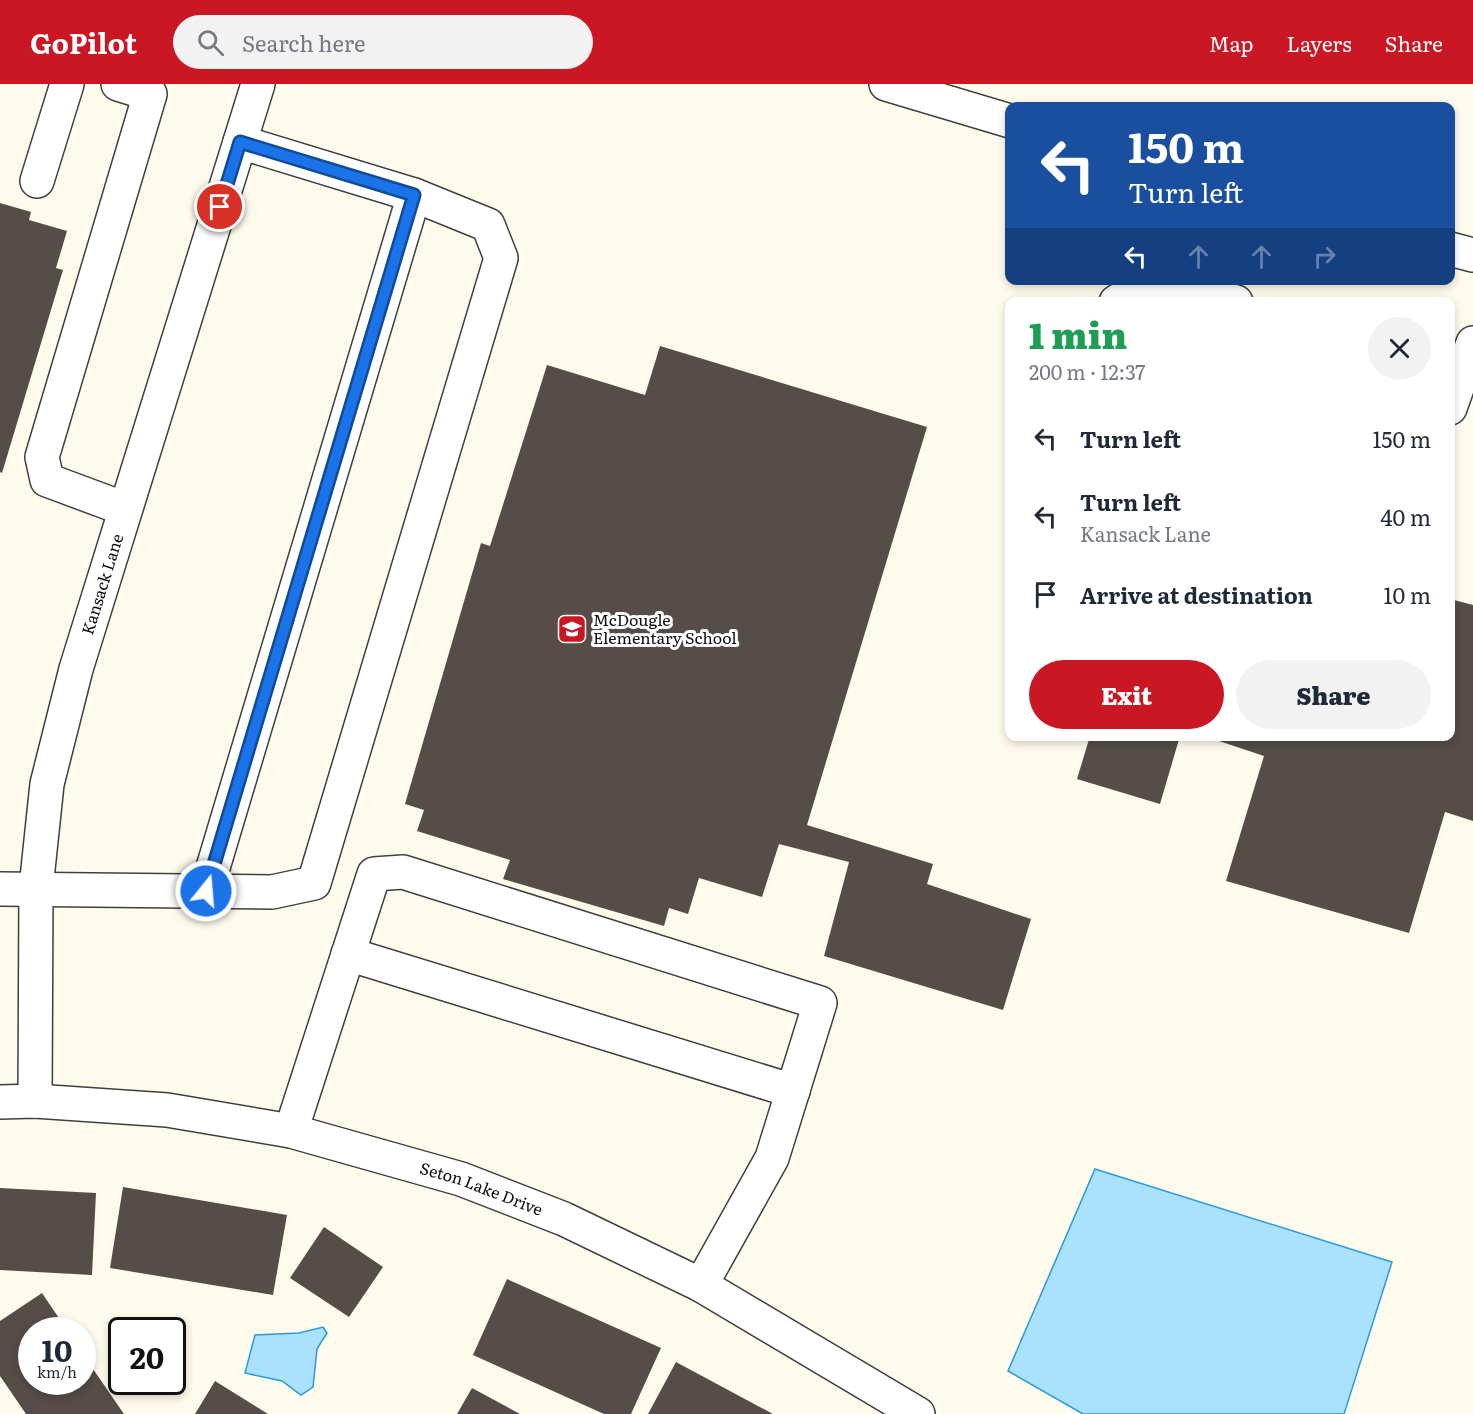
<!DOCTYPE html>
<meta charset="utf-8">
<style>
body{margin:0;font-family:Literata,serif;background:#f2f2f3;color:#1f2937;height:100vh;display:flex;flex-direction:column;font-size:22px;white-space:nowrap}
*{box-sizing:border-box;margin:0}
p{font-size:20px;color:#747a83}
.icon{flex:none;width:33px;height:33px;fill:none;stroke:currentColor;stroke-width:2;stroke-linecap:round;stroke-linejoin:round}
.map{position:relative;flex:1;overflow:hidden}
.sheet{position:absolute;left:1005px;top:213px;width:450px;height:444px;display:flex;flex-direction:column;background:#fff;border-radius:12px;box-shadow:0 3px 9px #0003}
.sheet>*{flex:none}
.guide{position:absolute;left:1005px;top:18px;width:450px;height:183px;border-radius:12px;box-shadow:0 3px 9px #0003;background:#1a4fa0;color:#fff;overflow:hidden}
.speed{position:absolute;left:18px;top:1233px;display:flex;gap:12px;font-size:30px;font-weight:700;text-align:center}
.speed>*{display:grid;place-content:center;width:78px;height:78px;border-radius:50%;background:#fff;box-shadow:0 3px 9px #0003;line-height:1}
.speed small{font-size:15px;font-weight:400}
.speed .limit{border:3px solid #111;border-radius:9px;background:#fff;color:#111}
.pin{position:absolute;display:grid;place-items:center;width:51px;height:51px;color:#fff;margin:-26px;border:3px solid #fff;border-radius:50%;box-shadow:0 2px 6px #0007}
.me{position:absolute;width:66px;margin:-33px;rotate:17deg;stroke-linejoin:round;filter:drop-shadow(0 0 4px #0008)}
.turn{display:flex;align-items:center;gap:21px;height:126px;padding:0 24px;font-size:27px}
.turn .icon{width:78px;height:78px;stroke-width:2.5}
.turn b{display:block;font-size:42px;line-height:51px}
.lanes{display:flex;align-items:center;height:57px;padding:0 24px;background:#0003;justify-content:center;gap:30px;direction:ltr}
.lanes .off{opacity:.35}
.round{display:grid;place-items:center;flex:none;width:63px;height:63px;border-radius:32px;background:#f2f2f3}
.headline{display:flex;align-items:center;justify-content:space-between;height:102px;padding:0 24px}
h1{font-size:36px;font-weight:800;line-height:45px;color:#1e9e55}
.primary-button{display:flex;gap:12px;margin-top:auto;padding:12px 24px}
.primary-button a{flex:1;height:69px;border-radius:36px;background:#cb1624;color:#fff;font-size:24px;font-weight:800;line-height:69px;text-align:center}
.primary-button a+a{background:#f2f2f3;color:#1f2937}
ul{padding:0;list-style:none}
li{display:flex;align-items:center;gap:18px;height:78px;padding:0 24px}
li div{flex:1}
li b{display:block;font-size:22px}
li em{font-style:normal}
header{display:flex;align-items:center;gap:36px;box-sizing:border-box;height:84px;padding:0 30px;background:#cb1624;color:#fff}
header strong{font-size:28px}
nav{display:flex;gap:33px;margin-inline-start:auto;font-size:21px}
.search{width:420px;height:54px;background:#f2f2f3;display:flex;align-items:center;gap:15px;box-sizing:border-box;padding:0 21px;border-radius:33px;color:#747a83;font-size:22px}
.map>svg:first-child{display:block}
</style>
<header>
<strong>GoPilot</strong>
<div class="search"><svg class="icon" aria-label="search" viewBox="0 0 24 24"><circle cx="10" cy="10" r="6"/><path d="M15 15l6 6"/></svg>Search here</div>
<nav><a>Map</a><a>Layers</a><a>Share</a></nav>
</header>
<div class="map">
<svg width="1473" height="1330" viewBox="0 0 1473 1330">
<rect width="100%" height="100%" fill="#fffbec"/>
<!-- water -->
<path fill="#aae1fd" stroke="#299adc" stroke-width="1.5" d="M1095 1085 1392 1178 1344 1330H1083L1008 1287Z
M323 1243 327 1249 317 1265 313 1303 301 1311 282 1297 245 1289 255 1251 299 1249Z"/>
<!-- building -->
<path fill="#564d48" d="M0 119 31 128 29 136 67 147 56 184 63 186 2 389 0 388Z
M660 262 927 343 807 741 933 780 927 800 1031 835 1003 926 824 872 849 778 779 760 762 813 699 794 688 830 669 824 664 842 503 795 510 776 417 747 424 726 405 720 481 459 490 462 547 281 645 311Z
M1450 515 1473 521V737L1445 728 1409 849 1226 797 1264 672 1204 652H1450Z
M1090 652H1180L1160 720 1077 695Z
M123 1103 287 1131 273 1211 110 1184Z
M0 1104 96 1109 92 1191 0 1186Z
M324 1143 383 1183 349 1233 290 1194Z
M507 1195 661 1264 631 1330H604L473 1271Z
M42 1209 67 1246H32V1298H82V1269L124 1330H26L0 1292V1237Z
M676 1278 773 1330H648Z
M215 1297 268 1330H195Z
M472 1304 520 1330H457Z"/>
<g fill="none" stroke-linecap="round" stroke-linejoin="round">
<!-- minor casing -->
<g stroke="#3f3f3f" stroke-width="36">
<g id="minor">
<path d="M118 0 150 10 42 373 47 396 125 425"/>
<path d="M886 0 1010 37"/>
<path d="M37 97 67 0"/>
<path d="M1450 165 1473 171"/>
<path d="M1116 218 1148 198 1180 201 1236 218"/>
<path d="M1450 324 1473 259"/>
<path d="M0 805 272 808 314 799 501 174 488 141 414 111 240 58"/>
<path d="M206 807 414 111"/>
<path d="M348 870 793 1007"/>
<path id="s1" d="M35 1017 36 804 47 700 76 585 258 0"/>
<path id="s2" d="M0 1018 35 1017 167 1026 291 1047 461 1095 564 1135 701 1201 918 1330"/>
<path d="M291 1047 374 790 403 788 820 919 772 1074 701 1201"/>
</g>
</g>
<!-- minor -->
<use href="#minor" stroke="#fff" stroke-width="33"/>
</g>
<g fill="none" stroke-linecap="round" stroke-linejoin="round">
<!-- route casing -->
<g stroke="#114b97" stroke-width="15">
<path id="route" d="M206 807 414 111 240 58 220 123"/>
</g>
<!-- route -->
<use href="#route" stroke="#1a73e8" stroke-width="10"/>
</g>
<!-- icons -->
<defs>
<g id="school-square" transform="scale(1.5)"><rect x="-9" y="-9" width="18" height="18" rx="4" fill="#cb1624" stroke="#fff"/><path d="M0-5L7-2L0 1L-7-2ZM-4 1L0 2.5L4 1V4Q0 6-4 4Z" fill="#fff"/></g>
</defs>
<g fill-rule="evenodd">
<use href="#school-square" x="572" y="545"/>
</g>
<g text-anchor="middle" stroke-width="6" stroke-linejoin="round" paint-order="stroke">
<!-- street labels -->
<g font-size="16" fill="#0c0c0c" stroke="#fff">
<text dy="6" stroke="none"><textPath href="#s1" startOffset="525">Kansack Lane</textPath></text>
<text dy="6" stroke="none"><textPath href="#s2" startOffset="492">Seton Lake Drive</textPath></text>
</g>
<!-- poi labels -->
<g font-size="16" fill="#0c0c0c" stroke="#fff" text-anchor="start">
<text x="593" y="542">McDougle<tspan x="593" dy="18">Elementary School</tspan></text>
</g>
</g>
</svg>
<div class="speed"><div>10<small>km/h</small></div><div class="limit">20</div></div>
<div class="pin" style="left:220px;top:123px;background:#d93025"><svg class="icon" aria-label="arrive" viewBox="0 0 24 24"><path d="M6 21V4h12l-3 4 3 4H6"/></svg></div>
<svg class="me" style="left:206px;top:807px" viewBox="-20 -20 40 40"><circle r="17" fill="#1a73e8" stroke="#fff" stroke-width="3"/><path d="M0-11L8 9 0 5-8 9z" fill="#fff"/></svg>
<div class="guide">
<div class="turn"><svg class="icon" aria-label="left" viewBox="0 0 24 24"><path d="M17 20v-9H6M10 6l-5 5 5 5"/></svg><div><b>150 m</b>Turn left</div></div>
<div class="lanes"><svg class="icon" aria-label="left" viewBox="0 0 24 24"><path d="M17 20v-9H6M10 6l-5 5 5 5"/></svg><svg class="icon off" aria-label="ahead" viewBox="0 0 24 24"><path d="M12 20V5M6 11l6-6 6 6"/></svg><svg class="icon off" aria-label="ahead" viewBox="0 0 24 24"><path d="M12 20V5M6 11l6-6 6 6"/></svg><svg class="icon off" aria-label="right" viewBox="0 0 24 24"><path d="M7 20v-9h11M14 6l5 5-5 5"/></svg></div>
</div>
<section class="sheet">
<div class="headline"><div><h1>1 min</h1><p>200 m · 12:37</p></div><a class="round"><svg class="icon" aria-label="close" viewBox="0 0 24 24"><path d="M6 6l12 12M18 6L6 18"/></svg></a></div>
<ul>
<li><svg class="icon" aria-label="left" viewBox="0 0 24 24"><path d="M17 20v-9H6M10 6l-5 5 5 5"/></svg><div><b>Turn left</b></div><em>150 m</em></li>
<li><svg class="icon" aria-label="left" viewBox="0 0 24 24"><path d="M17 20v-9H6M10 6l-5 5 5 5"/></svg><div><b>Turn left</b><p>Kansack Lane</p></div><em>40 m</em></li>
<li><svg class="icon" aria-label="arrive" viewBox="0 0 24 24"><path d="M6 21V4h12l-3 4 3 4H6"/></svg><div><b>Arrive at destination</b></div><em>10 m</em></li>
</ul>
<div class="primary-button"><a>Exit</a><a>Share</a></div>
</section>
</div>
